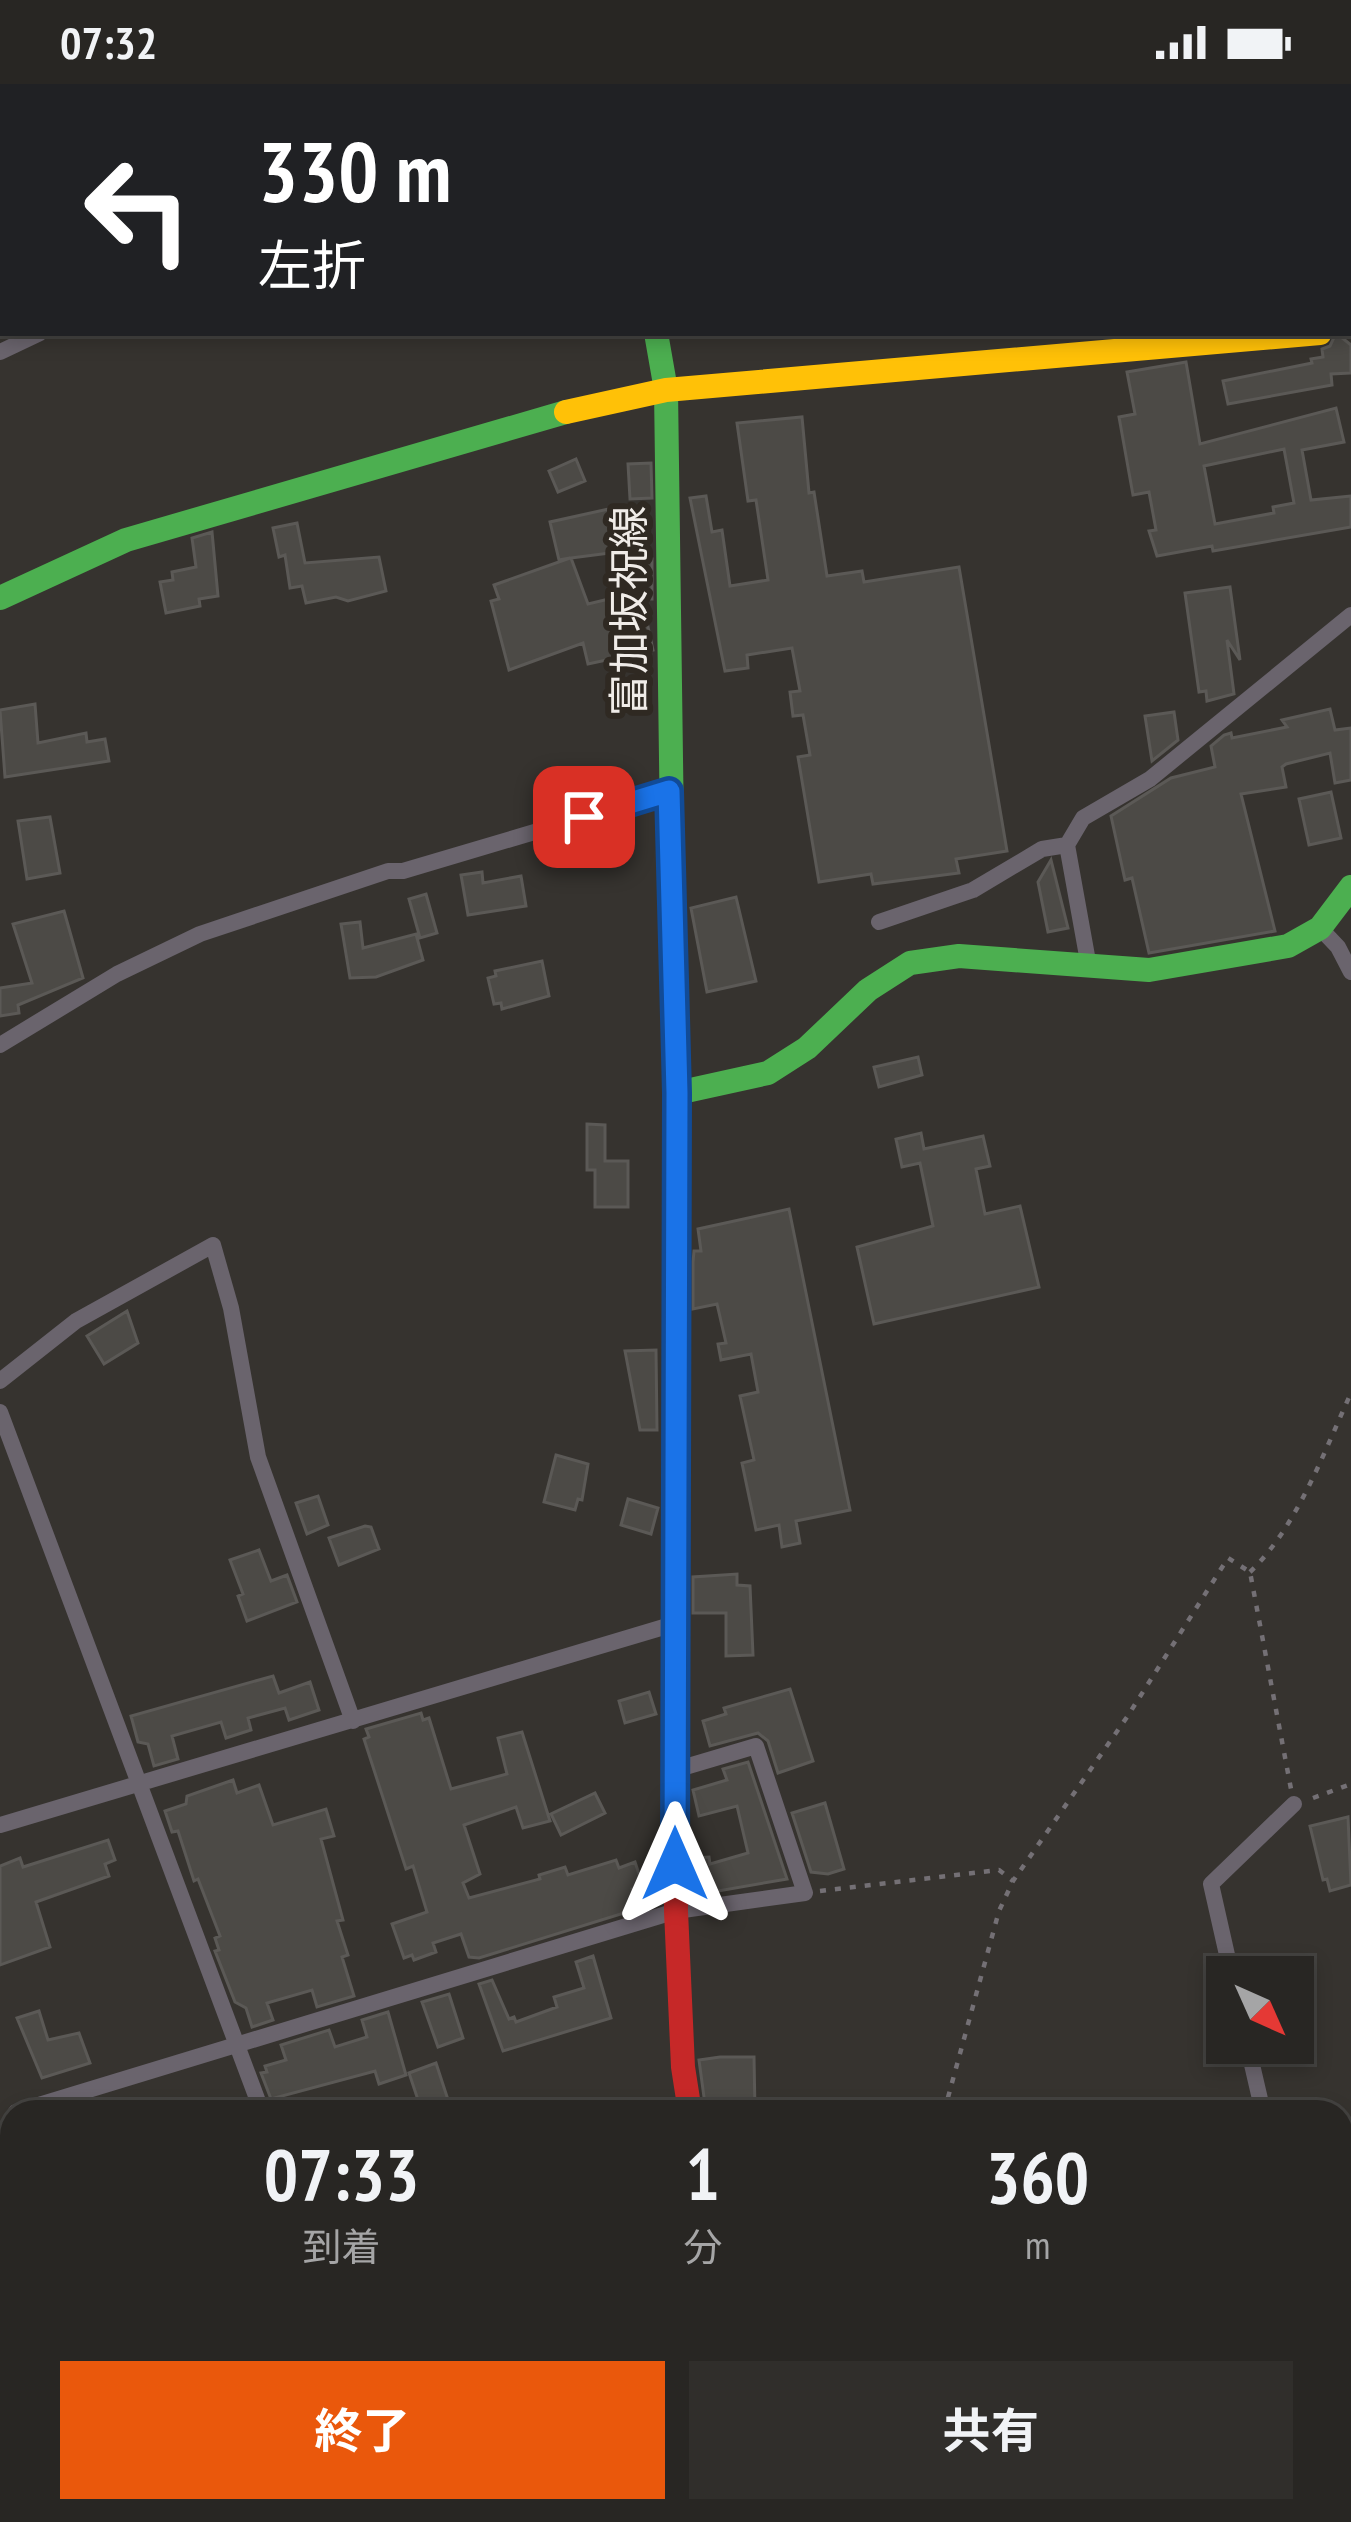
<!DOCTYPE html>
<html lang="ja">
<meta charset="utf-8">
<style>
body{margin:0;font-family:"PT Sans Narrow","Noto Sans JP",sans-serif;background:#302e2b;color:#f1f3f6;height:100vh;display:flex;flex-direction:column;font-size:45px;white-space:nowrap}
*{box-sizing:border-box;margin:0}
p{font-size:39px;color:#a5a5a6}
.icon{flex:none;width:66px;height:66px;fill:none;stroke:currentColor;stroke-width:2;stroke-linecap:round;stroke-linejoin:round}
.map{position:relative;flex:1;overflow:hidden}
.panel{position:absolute;left:0px;top:2016px;width:1353px;height:423px;display:flex;flex-direction:column;background:#282623;border-radius:36px 36px 0 0;box-shadow:0 6px 18px #0003,0 0 0 3px #444341}
.panel>*{flex:none}
.banner{position:absolute;left:0px;top:0px;width:1353px;height:252px;box-shadow:0 6px 18px #0003,0 0 0 3px #444341;background:#202124;color:#fff;overflow:hidden}
.needle{width:78px;rotate:135deg}
.tools{position:absolute;left:1206px;top:1872px;display:grid;gap:24px}
.tools a{display:grid;place-items:center;width:108px;height:108px;border-radius:0px;background:#282623;box-shadow:0 6px 18px #0003,0 0 0 3px #444341;font-size:60px}
.pin{position:absolute;display:grid;place-items:center;width:102px;height:102px;color:#fff;margin:-51px;border-radius:24px;box-shadow:0 6px 18px #0006}
.me{position:absolute;width:132px;margin:-66px;rotate:0deg;stroke-linejoin:round;filter:drop-shadow(0 0 9px #0008)}
.turn{display:flex;align-items:center;gap:42px;height:252px;padding:0 60px;font-size:54px}
.turn .icon{width:156px;height:156px;stroke-width:2.5}
.turn b{display:block;font-size:84px;line-height:102px}
.eta{display:flex;justify-content:space-evenly;align-items:center;height:204px;text-align:center}
.eta b{font-size:72px;font-weight:700;line-height:84px}
.button{display:flex;gap:24px;margin-top:auto;padding:24px 60px}
.button a{flex:1;height:138px;border-radius:0px;background:#ea580c;color:#fff;font-size:48px;font-weight:700;line-height:138px;text-align:center}
.button a+a{background:#302e2b;color:#f1f3f6}
.status{display:flex;justify-content:space-between;align-items:center;height:84px;padding:0 60px;background:#282623;direction:ltr}
.status svg{height:33px;fill:currentColor}
.map>svg:first-child{display:block}
</style>
<div class="status"><b>07:32</b><svg viewBox="0 0 49 12"><path d="M0 12V9h3v3zM5 12V6h3v6zM10 12V3h3v9zM15 12V0h3v12zM26 1h20v11H26zM47 4h2v5h-2z"/></svg></div>
<div class="map">
<svg width="1351" height="2438" viewBox="0 0 1351 2438">
<rect width="100%" height="100%" fill="#36332f"/>
<!-- building -->
<path fill="#4c4a46" stroke="#5b5956" stroke-width="3" fill-rule="evenodd" d="M1336 249 1351 261V289L1331 290 1332 301 1228 320 1223 297 1312 279 1311 275 1323 273 1322 265 1330 262Z
M1186 278 1200 360 1336 324 1344 358 1302 366 1311 416 1351 412V443L1213 467 1212 462 1157 472 1149 447 1156 446 1149 408 1133 411 1119 333 1135 330 1127 288ZM1284 365 1294 419 1273 423 1274 429 1215 440 1204 382Z
M802 333 809 409 814 408 827 492 862 487 864 498 959 483 1007 767 956 775 959 789 873 800 871 790 819 798 798 673 810 671 803 631 793 632 790 608 800 607 792 564 747 571 748 584 725 587 690 414 706 412 712 448 722 446 730 502 768 496 756 416 748 417 737 339Z
M576 375 585 397 558 408 549 387Z
M651 379 652 414 630 415 628 380Z
M631 420 641 465 571 474 588 520 634 509V475H652V515H642L653 566 588 580 583 559 509 586 491 517 499 515 494 501 570 474 559 476 550 438Z
M297 439 305 479 379 473 386 507 348 517 336 513 306 519 302 502 290 504 285 471 279 473 273 444Z
M212 448 218 512 199 515 200 522 166 529 160 498 173 496 172 488 196 483 192 454Z
M1230 503 1240 576 1227 556 1234 610 1207 617 1206 607 1199 608 1185 509Z
M35 620 38 659 86 649 87 658 105 655 109 677 5 693 0 626Z
M1330 625 1335 646 1351 644V696L1335 699 1330 669 1286 680 1282 683 1286 703 1241 710 1275 847 1149 869 1132 794 1125 796 1111 732 1171 694 1215 683 1211 662 1224 651 1231 649 1232 654 1287 643 1282 636Z
M1174 628 1178 656 1152 677 1145 632Z
M1331 708 1341 754 1309 761 1299 715Z
M50 733 60 789 27 795 18 737Z
M1051 776 1068 844 1048 848 1038 798Z
M482 788 483 799 521 792 526 822 468 831 461 791Z
M426 810 437 849 420 854 409 815Z
M736 813 756 897 707 908 691 824Z
M64 827 83 894 18 921 19 929 0 932V904L32 899 13 840Z
M360 838 363 864 416 850 423 876 376 893 350 894 341 840Z
M542 877 549 912 502 925 501 919 494 920 488 894 496 892 495 887Z
M918 973 922 991 879 1003 874 983Z
M587 1040 605 1041V1077H628V1123H595V1086H587Z
M921 1049 924 1065 983 1052 990 1082 976 1085 985 1130 1020 1122 1039 1203 874 1240 857 1163 933 1142 920 1079 902 1083 896 1055Z
M789 1125 850 1426 796 1437 800 1459 782 1463 779 1441 756 1446 742 1379 754 1376 740 1312 758 1308 751 1270 721 1276 718 1260 726 1259 717 1220 693 1225V1178L694 1167H701L698 1145Z
M127 1227 138 1259 104 1280 87 1252Z
M656 1266 657 1346H640L625 1267Z
M556 1371 588 1380 582 1416 578 1415 575 1426 544 1418Z
M318 1412 328 1441 307 1450 296 1419Z
M628 1415 658 1424 651 1450 621 1441Z
M365 1442 371 1443 379 1465 339 1481 329 1454Z
M259 1466 271 1497 287 1491 297 1518 247 1537 238 1512 243 1510 230 1476Z
M737 1490V1501L750 1502 753 1571 726 1572V1529H693V1493Z
M273 1592 279 1609 310 1598 319 1626 289 1636 285 1624 248 1634 251 1646 226 1654 221 1638 172 1652 178 1675 154 1682 148 1660 138 1658 131 1632Z
M790 1605 813 1677 778 1689 768 1657 758 1649 710 1662 703 1637 726 1630 724 1624Z
M649 1608 656 1630 625 1639 619 1617Z
M421 1629 423 1636 429 1634 451 1705 507 1690 498 1654 522 1648 550 1737 523 1744 516 1723 464 1741 480 1790 463 1799 469 1814 540 1795 539 1791 565 1783 568 1791 616 1776 619 1784 635 1778 643 1802 632 1805 637 1825 479 1874 469 1873 461 1850 433 1859 436 1868 414 1876 412 1871 404 1874 392 1840 427 1828 413 1782 406 1785 364 1655 369 1653 366 1645Z
M748 1678 787 1795 695 1811 693 1774 709 1773 710 1780 748 1769 737 1722 699 1732 693 1706 727 1696 723 1685Z
M233 1696 237 1709 259 1701 273 1741 326 1725 334 1752 321 1755 343 1836 337 1837 348 1871 342 1873 354 1912 317 1923 312 1906 267 1919 273 1936 252 1943 246 1924 235 1918 215 1867 219 1866 215 1854 220 1852 198 1795 194 1797 178 1747 172 1748 165 1727 186 1720 187 1712Z
M595 1709 605 1729 561 1751 551 1730Z
M825 1719 844 1785 828 1790 811 1788 792 1729Z
M1348 1733 1351 1801 1330 1807 1327 1795 1323 1796 1310 1742Z
M108 1756 115 1776 105 1780 109 1792 36 1818 50 1863 0 1881V1782L20 1774 23 1783Z
M593 1872 611 1934 503 1967 479 1900 492 1896 509 1935 514 1933 516 1938 557 1923 554 1913 584 1904 576 1878Z
M449 1910 463 1954 438 1963 422 1918Z
M39 1927 48 1956 79 1949 90 1979 42 1994 17 1934Z
M388 1928 406 1991 379 2000 375 1987 271 2015 261 1989 267 1988 265 1982 286 1976 281 1961 329 1946 335 1963 367 1953 362 1936Z
M720 1973H754L755 2027 706 2028 699 1976Z
M436 1979 452 2028H422L409 1989Z"/>
<g fill="none" stroke-linecap="round" stroke-linejoin="round">
<!-- path -->
<path stroke="#747075" stroke-width="4.5" stroke-dasharray="6 9" stroke-linecap="butt" d="M1250 1488C1297 1443 1324 1368 1351 1309
M1313 1714 1351 1700
M820 1807 999 1786 1013 1797
M933 2028 944 2020
M944 2028 999 1827 1013 1797 1127 1633 1228 1474 1250 1488 1291 1705"/>
<!-- street -->
<path stroke="#6a646d" stroke-width="16" d="M53 0V3
M1350 10H1351
M1350 246H1351
M0 268 40 249
M879 838 973 806 1042 765 1067 761
M1320 844 1338 863 1351 888
M1089 883 1067 761 1083 734 1150 695 1351 531
M0 961 117 890 200 850 388 787H403L669 708
M0 1297 76 1237 213 1161 231 1224 258 1373 353 1637
M0 1328 262 2028
M0 1741 674 1540
M1232 1893 1211 1800 1294 1720
M1247 1959 1263 2028
M16 2028 676 1827 805 1809 756 1662 675 1686
M1341 2148 1351 2143
M0 2246 12 2243
M1341 2333 1351 2368
M277 2427 280 2438
M449 2427 452 2438"/>
<!-- fast -->
<path stroke="#4caf50" stroke-width="24" d="M656 249 666 306 677 1116
M0 514 126 456 566 328
M677 1009 768 989 807 964 868 906 910 879 959 872 1149 886 1288 862 1320 844 1351 803
M785 2427 788 2438"/>
<!-- slow -->
<path stroke="#ffc107" stroke-width="24" d="M583 0 584 3
M566 328 666 306 1320 249"/>
<!-- jam -->
<path stroke="#c62828" stroke-width="24" d="M677 1116 676 1827 683 1983 690 2028"/>
</g>
<g fill="none" stroke-linecap="round" stroke-linejoin="round">
<!-- route casing -->
<g stroke="#114b97" stroke-width="30">
<path id="route" d="M584 733 669 707 677 1009 675 1780"/>
</g>
<!-- route -->
<use href="#route" stroke="#1a73e8" stroke-width="21"/>
</g>
<g text-anchor="middle" stroke-width="12" stroke-linejoin="round" paint-order="stroke">
<!-- street labels -->
<g font-size="42" fill="#f0ece8" stroke="#2f2922">
<text transform="translate(629 527) rotate(-90)" y="15">富加坂祝線</text>
</g>
</g>
</svg>
<div class="tools">
<a><svg class="needle" viewBox="-14 -14 28 28"><path d="M0-13l5 13h-10z" fill="#e53935"/><path d="M0 13l5-13h-10z" fill="#a5a5a6"/></svg></a>
</div>
<div class="pin" style="left:584px;top:733px;background:#d93025"><svg class="icon" aria-label="arrive" viewBox="0 0 24 24"><path d="M6 21V4h12l-3 4 3 4H6"/></svg></div>
<svg class="me" style="left:675px;top:1780px" viewBox="-20 -20 40 40"><path d="M0-17L14 15 0 8-14 15z" fill="#1a73e8" stroke="#fff" stroke-width="4"/></svg>
<div class="banner">
<div class="turn"><svg class="icon" aria-label="left" viewBox="0 0 24 24"><path d="M17 20v-9H6M10 6l-5 5 5 5"/></svg><div><b>330 m</b>左折</div></div>
</div>
<section class="panel">
<div class="eta">
<div><b>07:33</b><p>到着</p></div>
<div><b>1</b><p>分</p></div>
<div><b>360</b><p>m</p></div>
</div>
<div class="button"><a>終了</a><a>共有</a></div>
</section>
</div>
